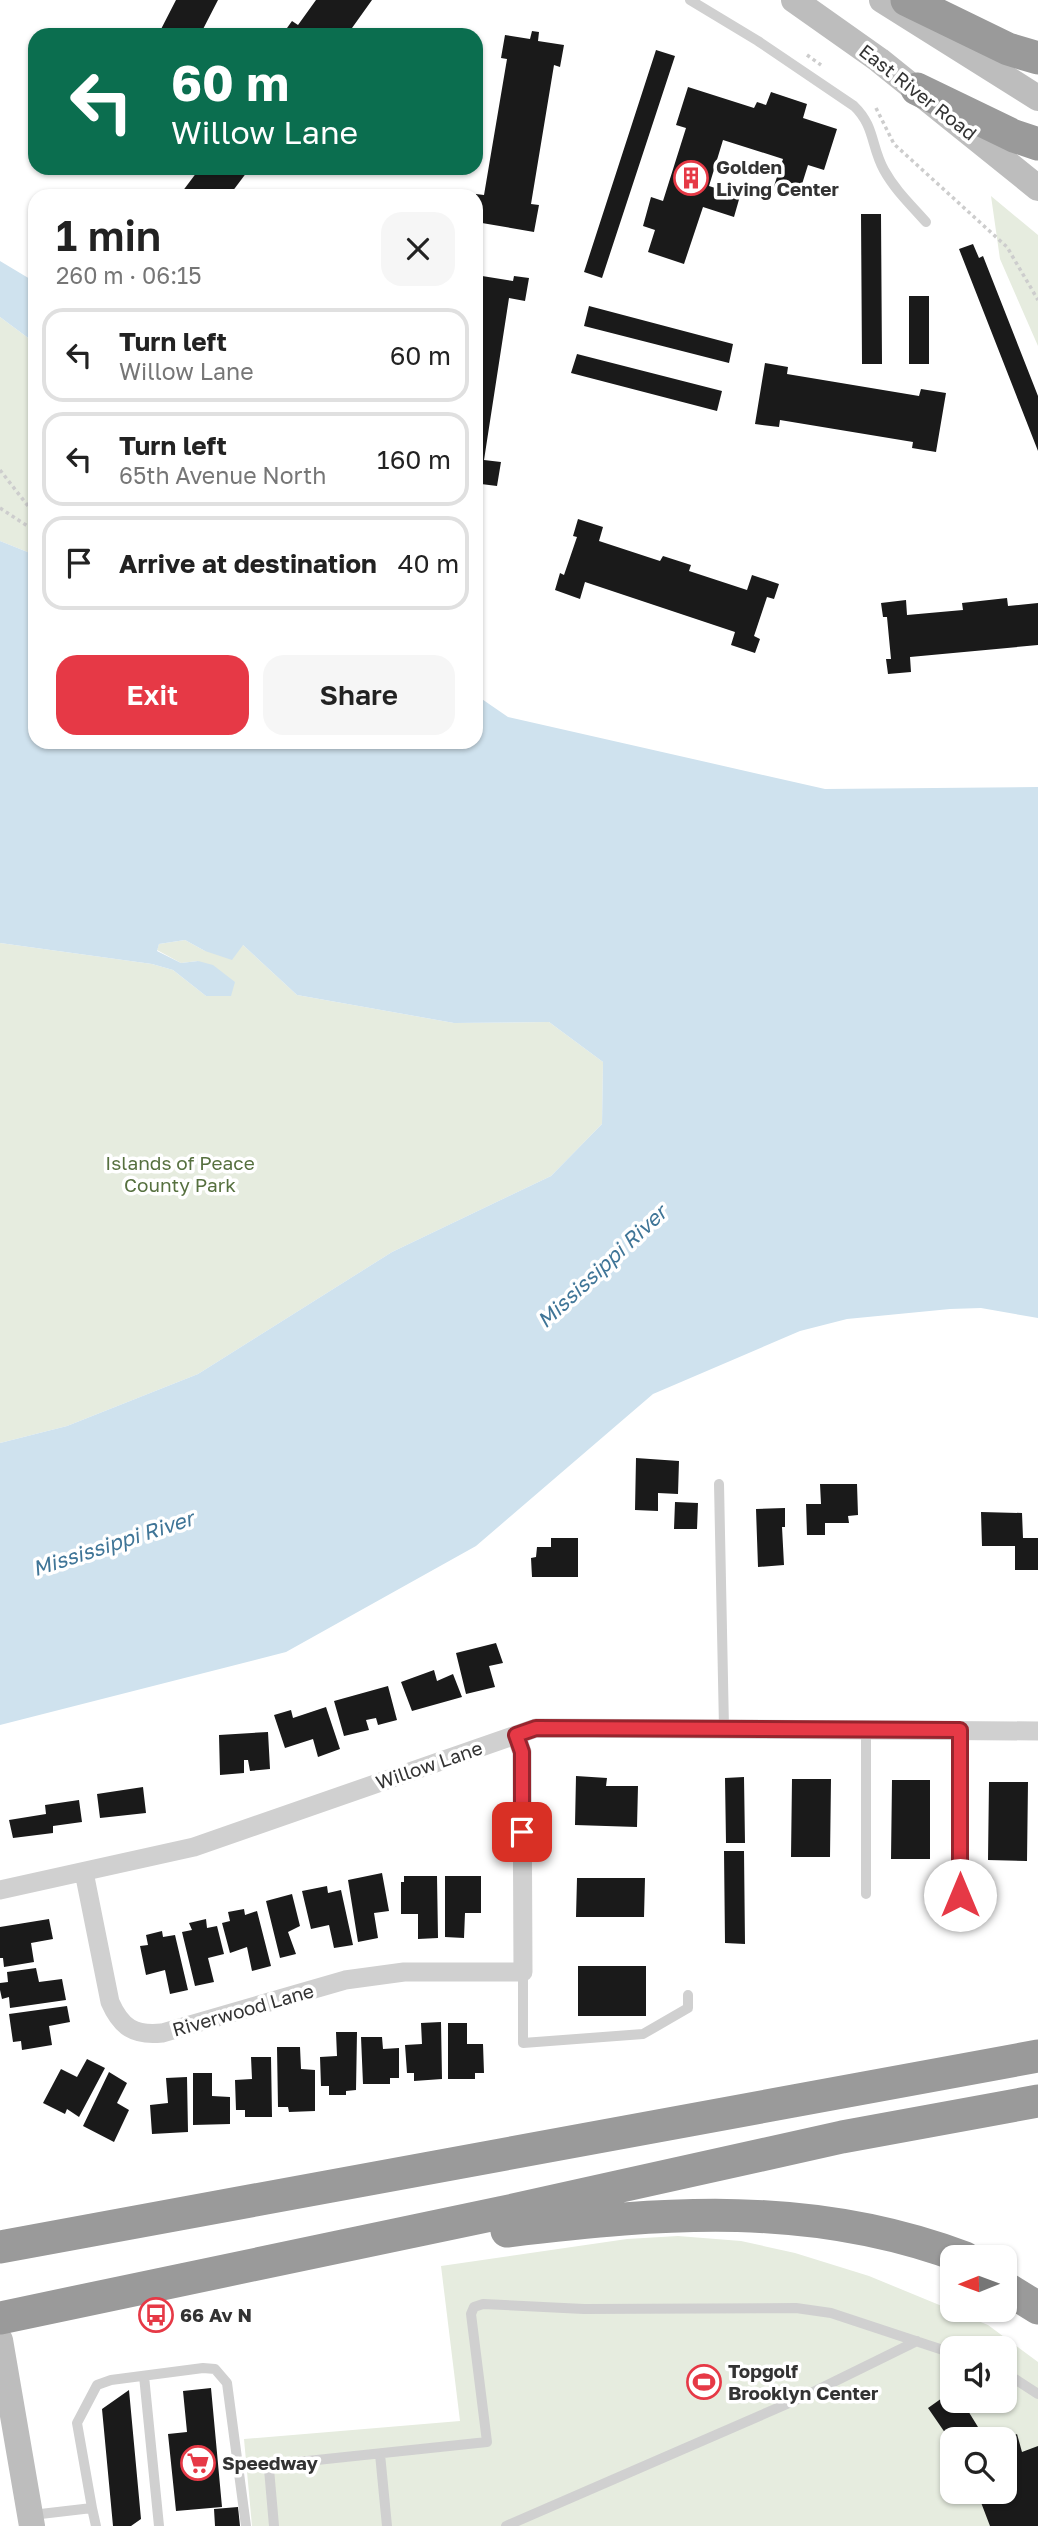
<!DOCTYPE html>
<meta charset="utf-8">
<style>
body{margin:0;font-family:"Golos Text",sans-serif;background:#f6f6f6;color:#222;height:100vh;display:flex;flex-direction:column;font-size:26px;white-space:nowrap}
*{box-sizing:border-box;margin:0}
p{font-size:23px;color:#767676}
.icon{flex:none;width:38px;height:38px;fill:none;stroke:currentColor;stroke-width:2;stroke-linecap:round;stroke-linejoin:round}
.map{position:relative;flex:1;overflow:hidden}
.side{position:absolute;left:28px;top:189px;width:455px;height:560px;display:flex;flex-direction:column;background:#fff;border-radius:21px;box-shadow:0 2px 5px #0004}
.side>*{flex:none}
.hud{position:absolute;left:28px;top:28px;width:455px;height:147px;border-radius:21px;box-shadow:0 2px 5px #0004;background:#0b6e4f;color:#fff;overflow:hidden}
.needle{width:46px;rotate:269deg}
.tools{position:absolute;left:940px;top:2245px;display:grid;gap:14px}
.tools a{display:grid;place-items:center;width:77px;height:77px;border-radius:14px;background:#fff;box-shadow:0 2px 5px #0004;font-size:35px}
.pin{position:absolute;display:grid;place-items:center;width:60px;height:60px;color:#fff;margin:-30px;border-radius:14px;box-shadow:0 4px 10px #0006}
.me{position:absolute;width:77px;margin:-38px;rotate:0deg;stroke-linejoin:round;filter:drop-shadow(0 0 5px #0008)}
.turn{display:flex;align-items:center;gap:24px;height:147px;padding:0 28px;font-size:32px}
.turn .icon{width:91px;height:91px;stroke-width:2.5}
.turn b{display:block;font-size:49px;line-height:60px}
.round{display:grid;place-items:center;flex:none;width:74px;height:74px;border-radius:21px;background:#f6f6f6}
.summary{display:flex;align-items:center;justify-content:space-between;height:119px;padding:0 28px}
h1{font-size:42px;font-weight:600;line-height:52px}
.primary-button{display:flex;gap:14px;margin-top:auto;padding:14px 28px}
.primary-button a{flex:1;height:80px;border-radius:21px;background:#e63946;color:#fff;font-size:28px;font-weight:600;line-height:80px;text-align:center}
.primary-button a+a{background:#f6f6f6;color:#222}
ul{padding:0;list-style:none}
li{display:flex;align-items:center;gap:21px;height:94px;margin:0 14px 10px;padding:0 14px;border:4px solid #e0e0e0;border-radius:21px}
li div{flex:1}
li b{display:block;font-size:26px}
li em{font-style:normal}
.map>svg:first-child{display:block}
</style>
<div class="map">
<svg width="1038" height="2526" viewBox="0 0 1038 2526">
<rect width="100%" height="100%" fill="#fff"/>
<!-- green -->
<path fill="#e6ecdf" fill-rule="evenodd" d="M991 196 1038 235V346L1000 259Z
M0 317 35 343V555L0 541Z
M185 940 205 951 243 945 297 995 454 1023 549 1022 603 1062 602 1124 551 1176 392 1252 198 1374 67 1426 0 1443V943L152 964 173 970 206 996H231L198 961 181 963 157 950 159 944Z
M678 2236 741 2241 795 2253 869 2276 988 2325 1038 2362V2526H252L244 2439 460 2421 441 2266 627 2239ZM952 2348H1004V2401H952ZM952 2440H1004V2492H952Z"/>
<!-- water -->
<path fill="#cfe2ee" d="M0 261 35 282V343L0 317Z
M0 541 35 555V742H476V695L508 717 825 789 1038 787V1318L981 1308 950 1309 847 1319 800 1331 653 1394 476 1546 286 1652 0 1725V1443L67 1426 198 1374 392 1252 551 1176 602 1124 603 1062 549 1022 454 1023 297 995 243 945 232 960 205 951 185 940 159 944 157 951 181 963 198 961 213 965 235 982 231 996H206L173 970 152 964 0 943Z"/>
<!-- building -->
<path fill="#1a1a1a" d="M176 0H218L200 35H158Z
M316 0H372L347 35H282L292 21 298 25Z
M532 31 539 32 538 41 564 45 560 67 554 65 531 204 539 205 534 232 476 222V194L484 195 507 59 501 58 505 35 530 39Z
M656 50 675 56 602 278 584 272Z
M688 87 754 108 757 102 766 105 771 92 807 104 803 118 837 129 824 170 808 165 798 197 773 189 783 159 723 140 709 186 740 196 734 217 703 207 684 264 648 252 655 230 643 226 651 197 663 201 686 128 676 125Z
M200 168H250L229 196H179Z
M861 214H881L882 364H862Z
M973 244 979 258 983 256 1038 396V451L959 249Z
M476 275 513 281 514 276 529 278 525 301 509 298 484 460 501 462 497 486 481 484 482 477 476 476Z
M909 296H929V364H909Z
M589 306 733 344 729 363 584 326Z
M577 354 722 391 717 411 571 373Z
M765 363 788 367 787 374 919 396 921 389 946 393 936 452 912 448 913 442 780 420 779 427 755 424Z
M578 519 603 527 599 541 660 561 663 556 691 565 689 571 747 590 752 575 779 584 774 599 767 597 754 636 760 639 755 653 731 645 735 632 585 582 580 599 555 590 560 573 564 575 577 537 573 536Z
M1007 598 1008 606 1038 603V645L910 657 911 672 888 674 886 659H891L887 617H883L881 603 906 600 907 615 963 610 962 603Z
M636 1458 679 1461 678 1494 658 1493V1511L635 1510Z
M820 1484H857L858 1515 848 1516 849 1523H825V1535H807L806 1504H821Z
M675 1502 698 1503 697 1529H674Z
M785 1508V1527H782L784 1565 758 1567 756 1509Z
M981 1512 1022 1513 1023 1538H1038V1570H1015V1546H982Z
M551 1538H578V1577H532L531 1558 536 1557 537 1547H551Z
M496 1643 503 1663 489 1666 495 1687 466 1694 456 1653Z
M434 1670 437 1681 453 1674 462 1697 412 1711 401 1682Z
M388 1686 397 1720 378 1725 376 1718 366 1720 369 1730 344 1736 334 1701Z
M326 1707 340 1749 318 1757 313 1739 285 1748 274 1715 291 1710 293 1718Z
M268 1732 270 1769 250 1771 248 1760H244V1773L220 1775 219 1735Z
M576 1776 607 1778 606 1786H638L637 1827 575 1825Z
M744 1777 745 1843H726L725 1778Z
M792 1779H831L830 1857H791Z
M892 1780H930V1859H891Z
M989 1782H1028L1027 1861 988 1860Z
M143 1787 146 1813 100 1818 97 1794Z
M79 1800 82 1822 53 1826V1833L13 1838 9 1820 46 1814 45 1805Z
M724 1851H744L745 1944 725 1943Z
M382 1873 389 1911 374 1913 378 1938 358 1942 348 1880Z
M404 1876H437L438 1938 418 1939V1914H401V1882H404Z
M445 1876H481V1913H465L464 1938 445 1937Z
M577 1878H645L644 1917H576Z
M327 1886 328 1893 341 1890 353 1945 334 1948 329 1925 311 1929 302 1891Z
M292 1894 300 1926 288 1932 296 1954 280 1958 266 1901Z
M244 1909 245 1915 257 1911 271 1966 252 1971 247 1947 230 1953 222 1923 230 1921 228 1912Z
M49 1919 53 1939 31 1943 34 1962 4 1967 3 1958H0V1927Z
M206 1919 207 1928 217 1926 224 1954 208 1958 214 1982 195 1986 182 1932 192 1930 189 1923Z
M162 1931 163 1937 175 1935 188 1990 170 1994 165 1970 146 1975 140 1946 148 1945 146 1935Z
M578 1966H646V2016H578Z
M36 1968 39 1982 62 1979 66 2000 10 2008 9 1997 2 1999 0 1990V1983L8 1982 7 1972Z
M67 2006 70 2022 49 2026 52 2045 22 2050 21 2041 13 2042 9 2014Z
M441 2022 442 2079 414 2081V2073H407L405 2045 422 2044 421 2023Z
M448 2023H467V2044H483L484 2073H475V2079H448Z
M336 2032H357L356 2090 346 2091V2095H329V2086H321L320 2057 337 2056Z
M361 2037H382L383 2049 399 2048V2078H390V2084H363Z
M277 2047H300L301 2069 315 2070V2111L289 2112 288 2107H278Z
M251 2057H271L272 2117H245V2110H236L235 2080 252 2079Z
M87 2059 105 2068 79 2117 67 2109 65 2114 43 2103 61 2069 77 2077Z
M109 2072 127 2083 117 2103 129 2110 114 2142 83 2126Z
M193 2073H212V2096L230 2097V2124L193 2125Z
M187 2077 188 2132 152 2134 150 2105 168 2103 166 2078Z
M211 2388 222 2507 176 2511 168 2434 187 2432 183 2391Z
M129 2390 141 2519 131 2526H113L102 2409Z
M952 2391V2401H962L986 2440H950L928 2408Z
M1017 2434 1022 2452 1038 2446V2526H990L977 2492H1004V2440Z
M238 2507 240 2526H215L214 2509Z"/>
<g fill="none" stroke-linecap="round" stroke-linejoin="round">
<!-- path -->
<path stroke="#cdcdcd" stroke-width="3.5" stroke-dasharray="3.5 3.5" stroke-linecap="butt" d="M807 55 821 65
M876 108 894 144 1007 247 1038 300
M0 470 35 515
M0 508 35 531"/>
<!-- lane -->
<path stroke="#d0d0d0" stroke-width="10" d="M690 0 758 41 854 106C875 126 871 147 884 170 895 190 911 205 926 222
M719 1484 724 1728
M960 1730V1895
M866 1894V1729
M523 1972V2043L643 2034 688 2008V1995
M1004 2372 1038 2394
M144 2376 159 2526
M380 2454 387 2526
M92 2508 96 2526
M32 2515 92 2508 77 2423 97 2385 111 2380 203 2368 215 2369 227 2383 246 2526
M274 2526 269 2469 279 2464 487 2442 471 2314 474 2307 483 2304 584 2309 796 2308 831 2313 952 2353
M506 2526 803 2397 917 2341"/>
<!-- street -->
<path stroke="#d0d0d0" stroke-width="19" d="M84 1872 110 2002C121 2027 134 2036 162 2033L345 1980 404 1972H523L522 1752 516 1735
M0 1890 194 1847 536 1728 1038 1731"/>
<!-- secondary -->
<path stroke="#bdbdbd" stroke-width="26" d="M794 0 879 60 1038 188
M882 0 1038 98
M0 2340 32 2526"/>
<!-- highway -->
<path stroke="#9a9a9a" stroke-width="33" d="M907 0 1008 49 1038 58
M917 89 1014 136 1038 144
M507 2231C665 2212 812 2200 965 2258
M0 2247 1038 2056
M1004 2287 1038 2308
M0 2318 500 2213 842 2137 1038 2101"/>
</g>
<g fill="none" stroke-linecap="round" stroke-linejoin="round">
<!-- route casing -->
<g stroke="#96252e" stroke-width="18">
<path id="route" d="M522 1832V1752L516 1735 536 1728 960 1730V1895"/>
</g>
<!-- route -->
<use href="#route" stroke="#e63946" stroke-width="12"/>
</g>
<!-- icons -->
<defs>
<g id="building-ring" transform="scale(1.75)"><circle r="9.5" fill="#fff" stroke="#e63946" stroke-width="1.5"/><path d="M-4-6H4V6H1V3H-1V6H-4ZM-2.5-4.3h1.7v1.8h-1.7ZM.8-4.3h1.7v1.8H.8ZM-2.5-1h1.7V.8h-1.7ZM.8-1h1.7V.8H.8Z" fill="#e63946"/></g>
<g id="bus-ring" transform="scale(1.75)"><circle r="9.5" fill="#fff" stroke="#e63946" stroke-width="1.5"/><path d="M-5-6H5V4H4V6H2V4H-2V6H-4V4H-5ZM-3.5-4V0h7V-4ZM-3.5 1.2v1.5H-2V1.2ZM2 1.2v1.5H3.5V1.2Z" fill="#e63946"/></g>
<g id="stadium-ring" transform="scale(1.75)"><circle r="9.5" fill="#fff" stroke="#e63946" stroke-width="1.5"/><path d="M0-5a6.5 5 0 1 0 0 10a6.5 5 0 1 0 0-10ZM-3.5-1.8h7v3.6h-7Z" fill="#e63946"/></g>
<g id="supermarket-ring" transform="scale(1.75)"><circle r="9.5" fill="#fff" stroke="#e63946" stroke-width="1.5"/><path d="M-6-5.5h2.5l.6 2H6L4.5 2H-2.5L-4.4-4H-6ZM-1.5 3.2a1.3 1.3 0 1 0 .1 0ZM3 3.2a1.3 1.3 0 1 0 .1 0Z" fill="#e63946"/></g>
</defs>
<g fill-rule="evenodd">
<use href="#building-ring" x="691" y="178"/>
<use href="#bus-ring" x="156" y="2315"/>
<use href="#stadium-ring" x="704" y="2382"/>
<use href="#supermarket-ring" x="198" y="2463"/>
</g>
<g text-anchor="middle" stroke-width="7" stroke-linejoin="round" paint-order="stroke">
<!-- street labels -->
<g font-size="19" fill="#333" stroke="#fff">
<text transform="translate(918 92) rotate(38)" y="7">East River Road</text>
<text transform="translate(429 1765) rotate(-19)" y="7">Willow Lane</text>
<text transform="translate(243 2010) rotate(-16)" y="7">Riverwood Lane</text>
</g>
<!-- poi labels -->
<g font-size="19" font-weight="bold" fill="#333" stroke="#fff" text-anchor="start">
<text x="716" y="174">Golden<tspan x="716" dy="22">Living Center</tspan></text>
<text x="180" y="2322">66 Av N</text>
<text x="728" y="2378">Topgolf<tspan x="728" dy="22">Brooklyn Center</tspan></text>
<text x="222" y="2470">Speedway</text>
</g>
<!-- park labels -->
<g font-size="19" fill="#56703f" stroke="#fff">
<text x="180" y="1170">Islands of Peace<tspan x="180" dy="22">County Park</tspan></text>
</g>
<!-- water labels -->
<g font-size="21" font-style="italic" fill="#3f7597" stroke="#fff">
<text transform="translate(602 1267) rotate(-43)" y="7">Mississippi River</text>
<text transform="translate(113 1544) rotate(-18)" y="7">Mississippi River</text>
</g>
</g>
</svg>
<div class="tools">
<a><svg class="needle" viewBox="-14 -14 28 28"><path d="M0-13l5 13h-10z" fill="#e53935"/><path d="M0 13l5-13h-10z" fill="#767676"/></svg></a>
<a><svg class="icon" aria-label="sound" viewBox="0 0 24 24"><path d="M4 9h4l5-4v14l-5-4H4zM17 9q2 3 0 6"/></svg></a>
<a><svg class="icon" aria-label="search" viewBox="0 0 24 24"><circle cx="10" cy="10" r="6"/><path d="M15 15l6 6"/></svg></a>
</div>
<div class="pin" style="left:522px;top:1832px;background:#d93025"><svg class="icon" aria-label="arrive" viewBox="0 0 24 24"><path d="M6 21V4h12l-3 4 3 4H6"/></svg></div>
<svg class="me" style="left:960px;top:1895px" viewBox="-20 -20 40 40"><circle r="19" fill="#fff"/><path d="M0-13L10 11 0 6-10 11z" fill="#e63946"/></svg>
<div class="hud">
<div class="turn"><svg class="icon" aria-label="left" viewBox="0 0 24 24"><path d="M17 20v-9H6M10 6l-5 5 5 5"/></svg><div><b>60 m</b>Willow Lane</div></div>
</div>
<section class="side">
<div class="summary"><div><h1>1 min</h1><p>260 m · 06:15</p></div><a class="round"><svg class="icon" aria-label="close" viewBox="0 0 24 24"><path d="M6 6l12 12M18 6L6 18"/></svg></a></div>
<ul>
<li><svg class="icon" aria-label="left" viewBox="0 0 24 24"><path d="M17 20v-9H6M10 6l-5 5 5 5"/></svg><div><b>Turn left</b><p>Willow Lane</p></div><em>60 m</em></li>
<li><svg class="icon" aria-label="left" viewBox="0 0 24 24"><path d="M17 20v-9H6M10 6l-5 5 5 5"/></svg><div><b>Turn left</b><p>65th Avenue North</p></div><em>160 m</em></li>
<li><svg class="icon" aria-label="arrive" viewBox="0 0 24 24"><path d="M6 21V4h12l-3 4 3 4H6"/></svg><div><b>Arrive at destination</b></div><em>40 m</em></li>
</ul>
<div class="primary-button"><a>Exit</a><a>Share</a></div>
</section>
</div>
